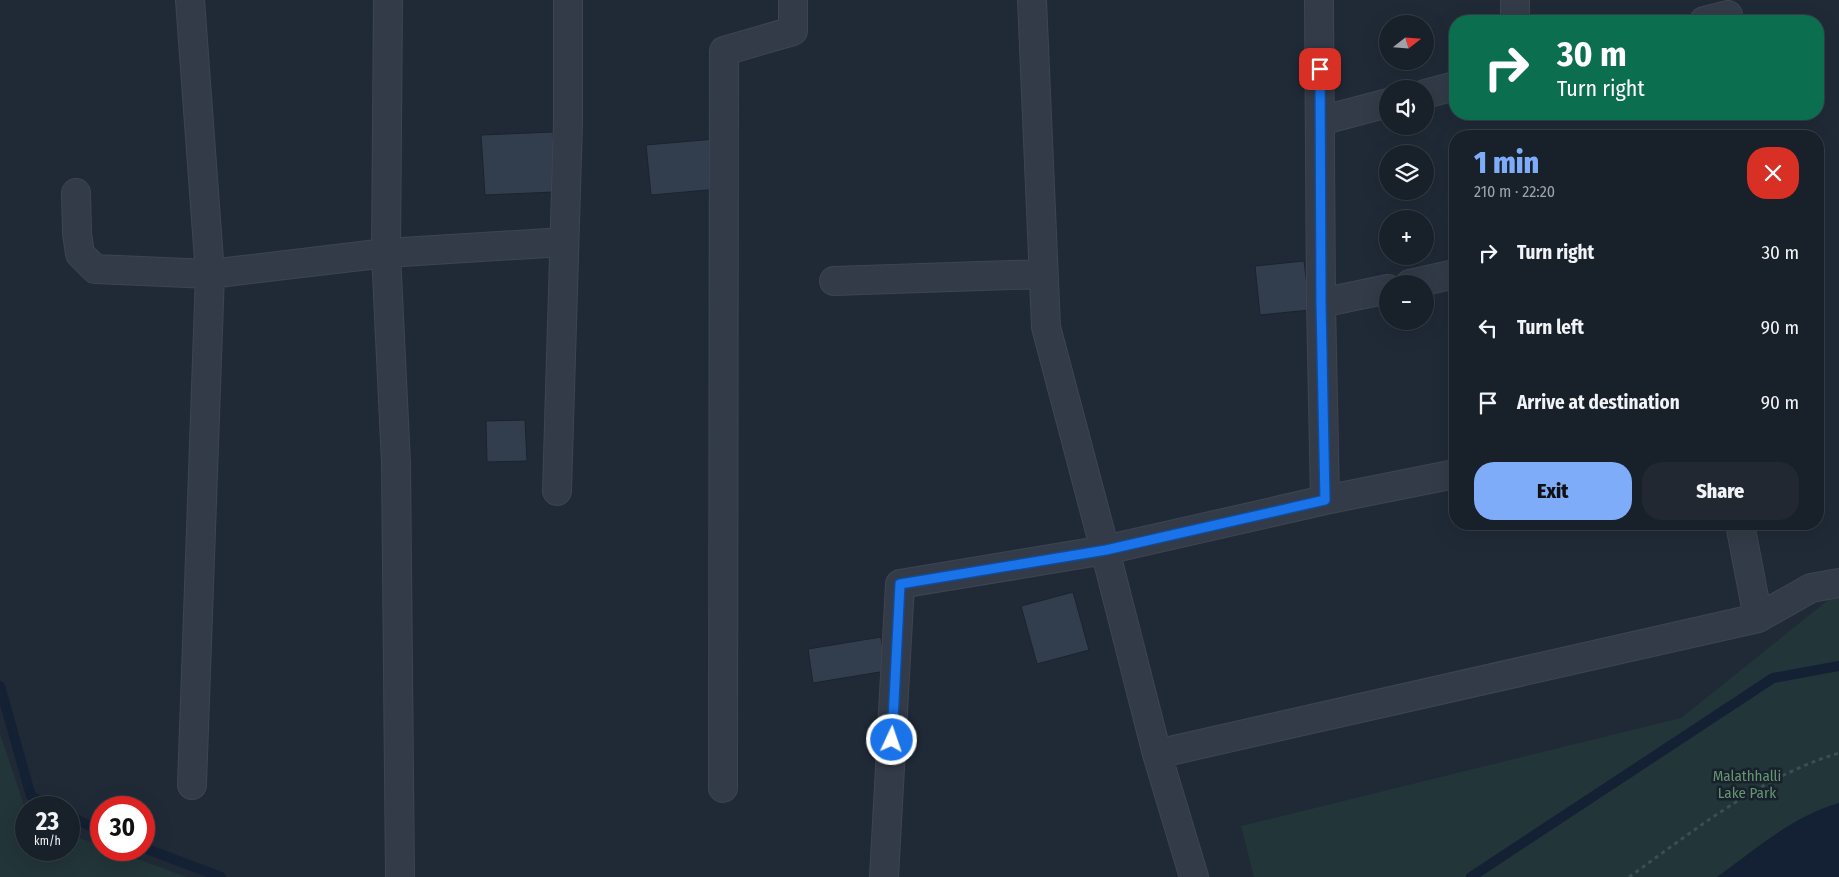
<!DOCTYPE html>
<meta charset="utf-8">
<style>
body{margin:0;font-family:"Fira Sans Condensed",sans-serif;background:#212831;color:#f1f3f6;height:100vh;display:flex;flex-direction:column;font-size:19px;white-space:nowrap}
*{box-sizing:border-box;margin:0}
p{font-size:16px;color:#9fa3a8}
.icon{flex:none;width:28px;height:28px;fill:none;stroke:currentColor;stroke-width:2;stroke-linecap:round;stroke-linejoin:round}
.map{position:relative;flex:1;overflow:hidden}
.drawer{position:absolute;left:1449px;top:130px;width:375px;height:400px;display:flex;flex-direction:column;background:#182029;border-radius:20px;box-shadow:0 5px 20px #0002,0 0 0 1px #363e46}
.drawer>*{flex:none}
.top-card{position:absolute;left:1449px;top:15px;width:375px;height:105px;border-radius:20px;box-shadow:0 5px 20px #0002,0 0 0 1px #363e46;background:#0b6e4f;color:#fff;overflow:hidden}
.needle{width:32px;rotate:73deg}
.buttons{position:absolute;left:1379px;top:15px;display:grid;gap:10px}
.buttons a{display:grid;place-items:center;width:55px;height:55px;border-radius:50%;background:#182029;box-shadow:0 5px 20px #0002,0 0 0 1px #363e46;font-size:25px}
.speed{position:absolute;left:15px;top:796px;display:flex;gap:10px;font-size:25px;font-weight:700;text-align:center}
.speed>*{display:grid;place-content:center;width:65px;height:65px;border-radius:50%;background:#182029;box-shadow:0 5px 20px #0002,0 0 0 1px #363e46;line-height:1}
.speed small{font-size:12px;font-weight:400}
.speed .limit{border:8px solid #d22;background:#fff;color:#111}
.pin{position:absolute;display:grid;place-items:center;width:42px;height:42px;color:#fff;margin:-21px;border-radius:10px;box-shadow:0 2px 8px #0006}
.me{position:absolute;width:55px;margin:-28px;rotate:3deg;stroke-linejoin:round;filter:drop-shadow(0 0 4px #0008)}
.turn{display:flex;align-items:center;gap:18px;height:105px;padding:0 25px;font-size:22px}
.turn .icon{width:65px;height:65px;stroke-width:2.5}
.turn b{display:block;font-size:35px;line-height:42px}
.round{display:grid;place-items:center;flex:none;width:52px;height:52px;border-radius:20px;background:#212831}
.headline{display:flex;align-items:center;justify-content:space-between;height:85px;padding:0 25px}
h1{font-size:30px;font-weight:800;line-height:38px;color:#7eacf9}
.action{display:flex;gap:10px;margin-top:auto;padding:10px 25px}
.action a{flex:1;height:58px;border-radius:20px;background:#7eacf9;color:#111;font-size:20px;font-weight:800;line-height:58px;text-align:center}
.action a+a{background:#212831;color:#f1f3f6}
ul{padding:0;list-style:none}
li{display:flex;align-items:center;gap:15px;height:75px;padding:0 25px}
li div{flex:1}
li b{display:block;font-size:19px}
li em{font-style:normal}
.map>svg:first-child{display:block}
</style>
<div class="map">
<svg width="1839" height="877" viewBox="0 0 1839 877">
<rect width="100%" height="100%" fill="#202a37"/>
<!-- green -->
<path fill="#223538" d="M1839 596V877H1254L1241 826 1681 718 1832 597Z
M0 734 26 811V850H69V834L101 846V850H113L187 877H0Z"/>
<!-- water -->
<path fill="#142134" d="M1839 803V877H1717C1756 849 1793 816 1839 803Z"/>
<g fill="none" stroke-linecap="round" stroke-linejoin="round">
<!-- stream -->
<path stroke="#142134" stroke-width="10" d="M0 686 31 796 53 808
M69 816 101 831
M144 848 221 877
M1471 877 1773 678 1839 666"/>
</g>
<!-- building -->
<path fill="#323d4e" stroke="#1b232e" d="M553 132 555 192 485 195 481 135Z
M715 139 719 189 651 195 646 145Z
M1304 261 1310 310 1260 315 1255 266Z
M525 420 527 461 487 462 486 421Z
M1073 592 1089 650 1037 664 1021 606Z
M881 637 886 671 813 683 808 649Z"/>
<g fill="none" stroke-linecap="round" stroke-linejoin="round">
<!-- street casing -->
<g stroke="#3d4551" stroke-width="30">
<path id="street" d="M190 0 210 274 192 785
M388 0 386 253 396 463 400 877
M1032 0 1046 327 1105 550 1157 754 1194 877
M1319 0 1321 303 1325 500
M1515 0V21
M1704 21 1728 15
M1425 94 1455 86
M1320 121 1388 103
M76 193 77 233 80 254 95 269 210 274 386 253 564 242
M834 281 1043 274
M1410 284 1455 274
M1321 303 1388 289
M557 491 568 123V0
M1758 618 1811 588 1839 583
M1157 754 1758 618 1740 524
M723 788 724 51 793 31V0
M884 877 900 584 1105 550 1325 500 1455 474"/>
</g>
<!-- path -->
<path stroke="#3a4f51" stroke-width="3" stroke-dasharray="4 4" stroke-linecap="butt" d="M1629 877C1695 830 1760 777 1839 753"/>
<!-- street -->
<use href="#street" stroke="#333b48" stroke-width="28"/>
</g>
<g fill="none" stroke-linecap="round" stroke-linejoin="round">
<!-- route casing -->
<g stroke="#114b97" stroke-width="12">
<path id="route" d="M892 740 900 584 1106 550 1325 500 1321 303 1320 69"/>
</g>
<!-- route -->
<use href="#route" stroke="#1a73e8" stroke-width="9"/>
</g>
<g text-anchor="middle" stroke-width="5" stroke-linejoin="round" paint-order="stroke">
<!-- park labels -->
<g font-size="15" fill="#659571" stroke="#19212c">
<text x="1747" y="781">Malathhalli<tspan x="1747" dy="17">Lake Park</tspan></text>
</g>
</g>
</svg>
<div class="buttons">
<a><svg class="needle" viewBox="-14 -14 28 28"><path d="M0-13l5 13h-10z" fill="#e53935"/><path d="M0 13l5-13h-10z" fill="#9fa3a8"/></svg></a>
<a><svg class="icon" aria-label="sound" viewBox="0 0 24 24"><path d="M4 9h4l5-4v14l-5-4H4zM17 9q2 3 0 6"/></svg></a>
<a><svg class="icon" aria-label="layers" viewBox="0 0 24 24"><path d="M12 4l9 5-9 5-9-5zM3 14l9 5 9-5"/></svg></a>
<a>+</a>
<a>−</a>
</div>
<div class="speed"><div>23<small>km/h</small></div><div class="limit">30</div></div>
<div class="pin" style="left:1320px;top:69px;background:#d93025"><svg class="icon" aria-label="arrive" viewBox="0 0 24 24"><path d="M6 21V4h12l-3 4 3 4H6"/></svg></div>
<svg class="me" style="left:892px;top:740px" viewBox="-20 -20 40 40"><circle r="17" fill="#1a73e8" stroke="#fff" stroke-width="3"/><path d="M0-11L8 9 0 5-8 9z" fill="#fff"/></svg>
<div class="top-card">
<div class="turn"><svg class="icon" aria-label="right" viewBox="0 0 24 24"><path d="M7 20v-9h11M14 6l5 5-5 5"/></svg><div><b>30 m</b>Turn right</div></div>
</div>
<section class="drawer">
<div class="headline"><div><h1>1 min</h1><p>210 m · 22:20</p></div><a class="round" style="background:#d93025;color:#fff"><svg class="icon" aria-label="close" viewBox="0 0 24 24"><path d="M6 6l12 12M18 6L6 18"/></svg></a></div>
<ul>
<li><svg class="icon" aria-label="right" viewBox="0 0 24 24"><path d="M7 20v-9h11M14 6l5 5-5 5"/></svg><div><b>Turn right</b></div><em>30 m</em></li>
<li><svg class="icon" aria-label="left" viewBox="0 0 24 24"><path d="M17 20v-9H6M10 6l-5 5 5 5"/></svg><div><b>Turn left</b></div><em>90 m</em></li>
<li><svg class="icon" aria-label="arrive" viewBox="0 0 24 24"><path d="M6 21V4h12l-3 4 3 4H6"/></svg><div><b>Arrive at destination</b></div><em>90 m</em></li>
</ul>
<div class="action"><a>Exit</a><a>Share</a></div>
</section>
</div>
